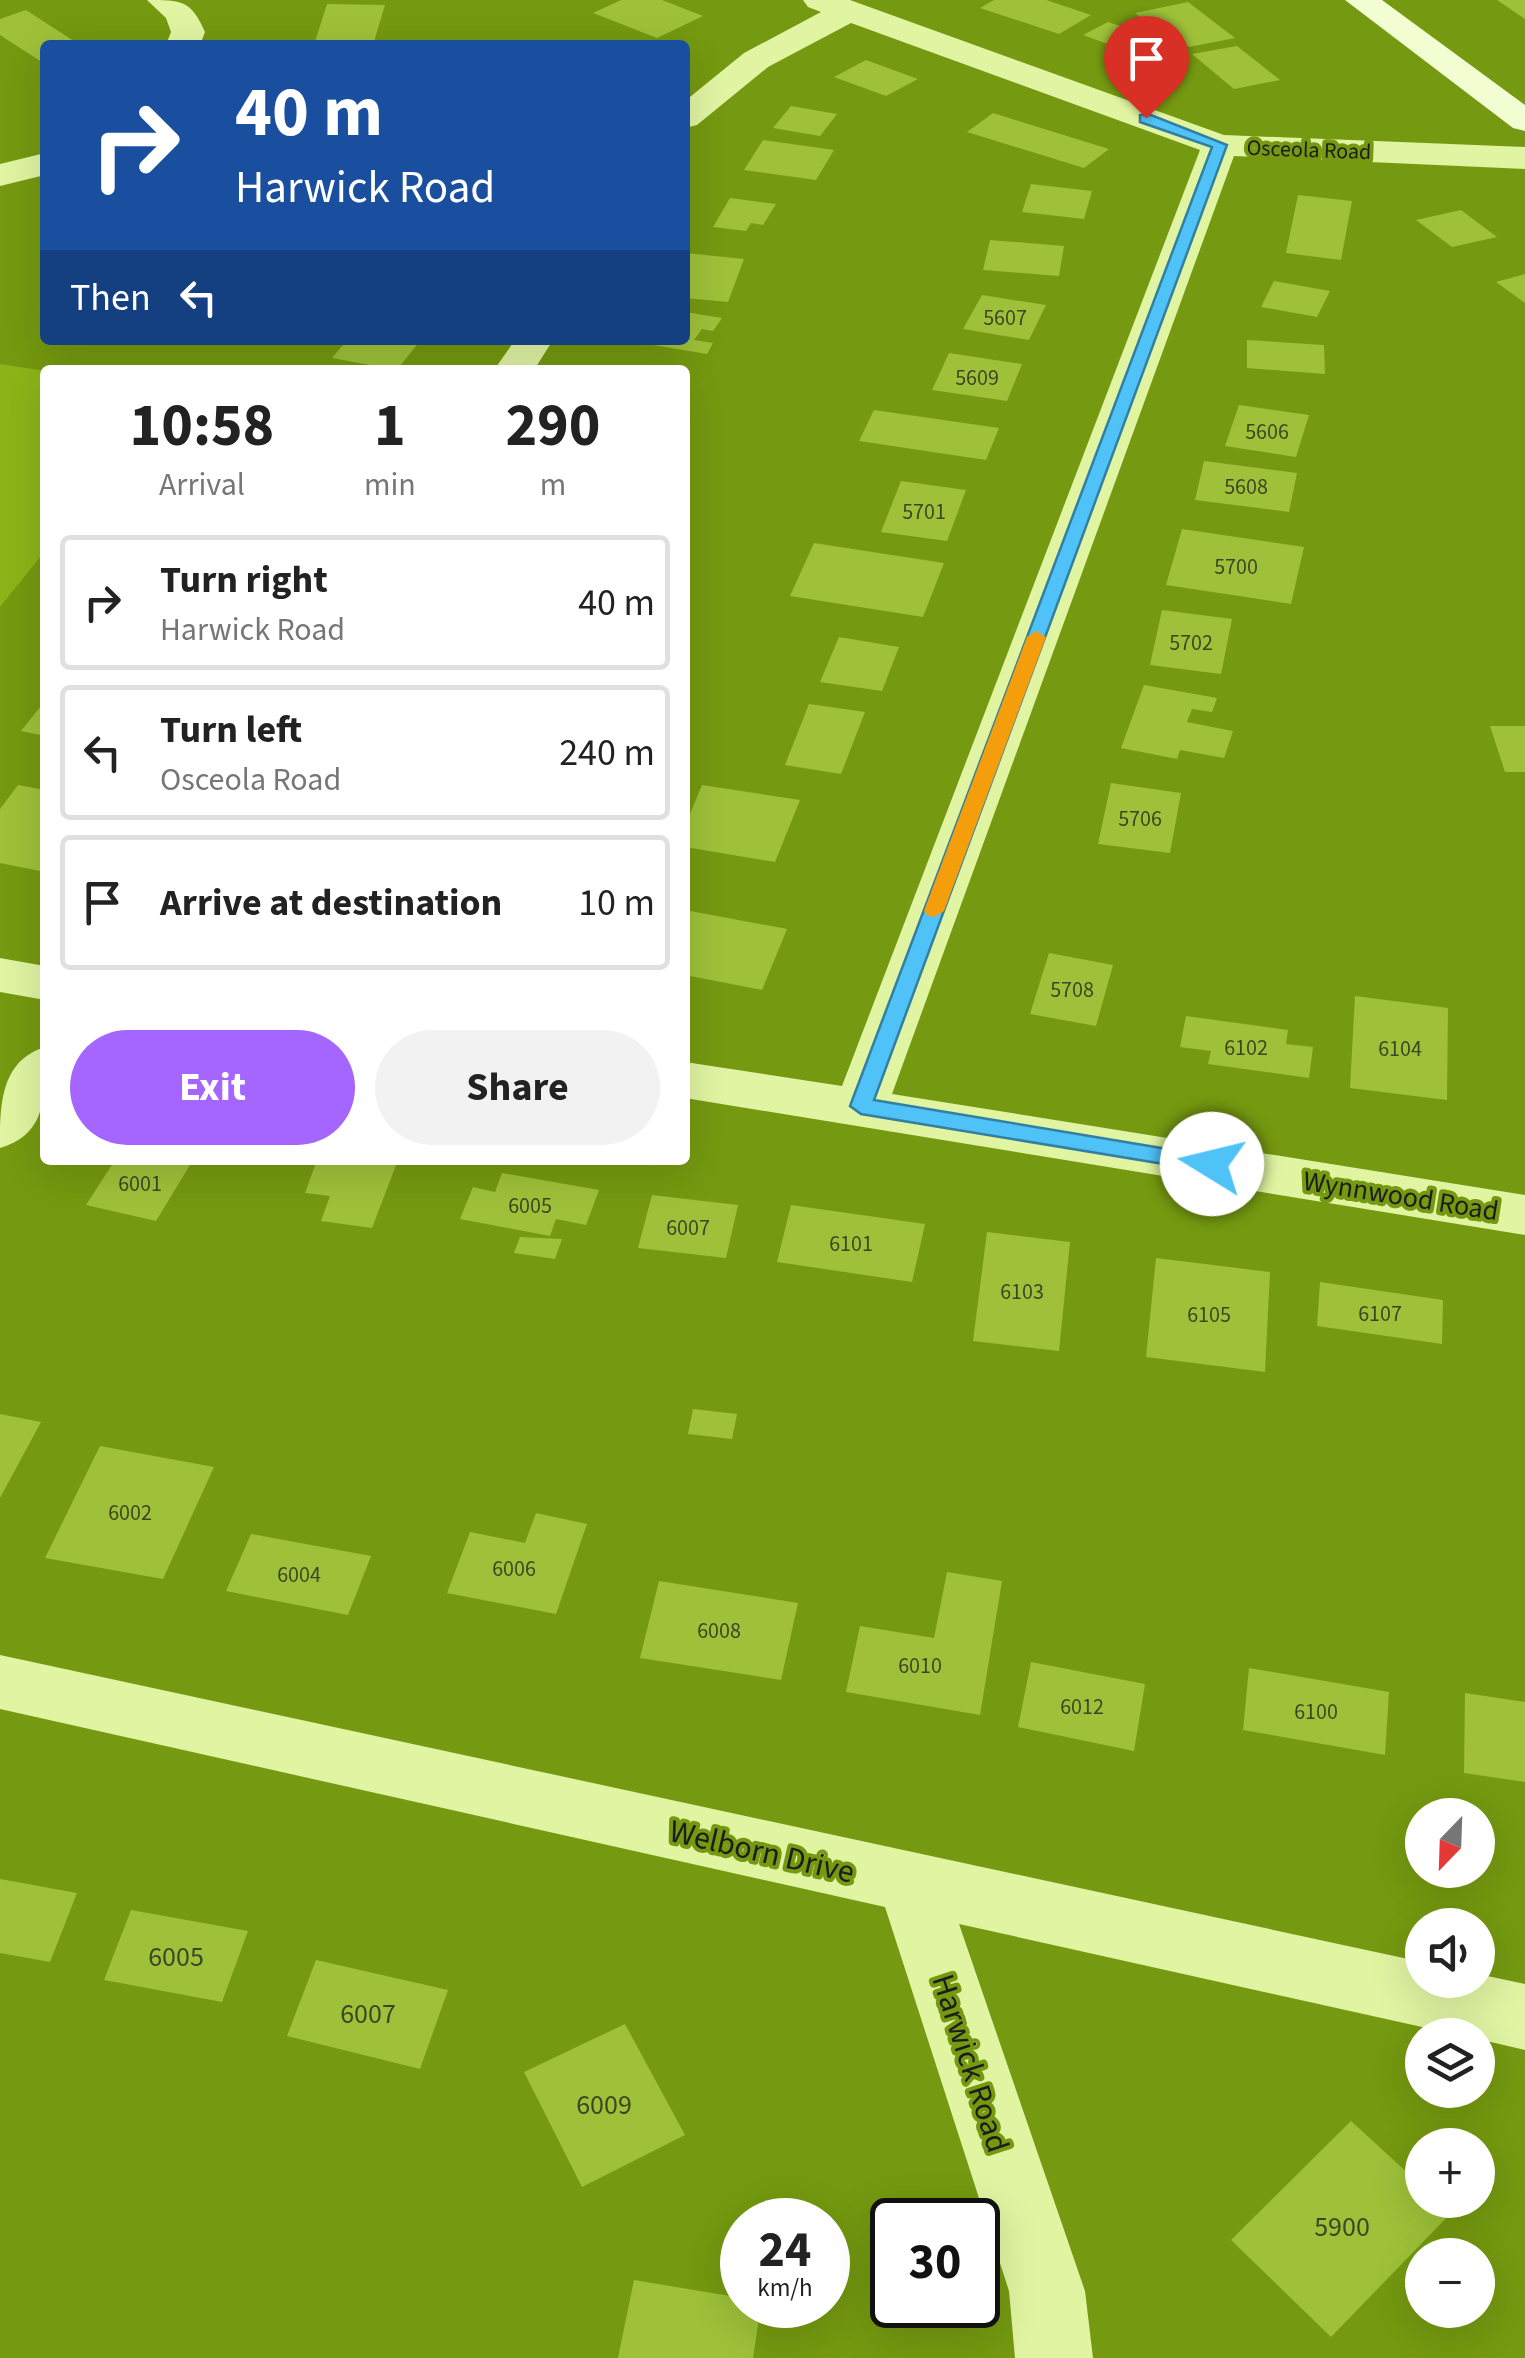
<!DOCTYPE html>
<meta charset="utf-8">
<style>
body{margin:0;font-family:"Source Sans 3",sans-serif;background:#f2f2f2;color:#222;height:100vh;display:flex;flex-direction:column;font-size:38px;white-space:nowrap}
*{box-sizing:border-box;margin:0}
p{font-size:32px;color:#767676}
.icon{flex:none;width:55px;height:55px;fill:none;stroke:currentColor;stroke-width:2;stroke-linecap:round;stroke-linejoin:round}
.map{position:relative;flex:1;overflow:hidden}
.details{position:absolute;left:40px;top:365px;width:650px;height:800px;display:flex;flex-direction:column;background:#fff;border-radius:10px;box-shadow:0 10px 40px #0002}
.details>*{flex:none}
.banner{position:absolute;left:40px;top:40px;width:650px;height:305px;border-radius:10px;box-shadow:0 10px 40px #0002;background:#1a4fa0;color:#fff;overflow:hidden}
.needle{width:65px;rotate:203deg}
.controls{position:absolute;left:1405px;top:1798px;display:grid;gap:20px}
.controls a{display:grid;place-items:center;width:90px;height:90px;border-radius:50%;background:#fff;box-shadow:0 10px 40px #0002;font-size:50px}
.speed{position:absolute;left:720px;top:2198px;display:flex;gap:20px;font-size:50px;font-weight:700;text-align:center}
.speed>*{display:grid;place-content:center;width:130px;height:130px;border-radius:50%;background:#fff;box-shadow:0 10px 40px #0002;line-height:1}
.speed small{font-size:25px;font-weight:400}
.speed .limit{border:5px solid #111;border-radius:15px;background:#fff;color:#111}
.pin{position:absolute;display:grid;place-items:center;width:85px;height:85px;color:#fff;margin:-102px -42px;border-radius:50% 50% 50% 0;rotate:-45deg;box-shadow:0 0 10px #0007}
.pin .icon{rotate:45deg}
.me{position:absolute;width:110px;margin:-55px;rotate:279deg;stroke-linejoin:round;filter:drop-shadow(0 0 8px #0008)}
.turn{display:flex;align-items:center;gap:35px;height:210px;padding:0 30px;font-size:45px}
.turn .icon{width:130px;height:130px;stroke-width:2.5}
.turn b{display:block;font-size:70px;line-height:85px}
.then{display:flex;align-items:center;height:95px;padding:0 30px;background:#0003;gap:20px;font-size:38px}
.eta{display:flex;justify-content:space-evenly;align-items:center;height:170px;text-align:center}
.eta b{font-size:60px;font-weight:700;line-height:70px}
.cta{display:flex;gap:20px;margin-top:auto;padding:20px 30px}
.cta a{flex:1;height:115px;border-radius:60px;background:#a565ff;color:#fff;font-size:40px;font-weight:700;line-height:115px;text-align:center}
.cta a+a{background:#f2f2f2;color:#222}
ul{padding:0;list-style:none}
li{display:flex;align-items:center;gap:30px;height:135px;margin:0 20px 15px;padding:0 10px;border:5px solid #e0e0e0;border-radius:10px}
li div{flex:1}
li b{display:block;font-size:38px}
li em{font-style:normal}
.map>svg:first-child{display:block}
</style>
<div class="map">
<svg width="1525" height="2358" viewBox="0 0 1525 2358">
<rect width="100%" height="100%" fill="#759910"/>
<!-- green -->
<path fill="#8cb418" d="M0 364 45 371V551L0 607Z"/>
<!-- building -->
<path fill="#9ec139" d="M621 0H662L703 16 657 38 593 13Z
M994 0H1046L1091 15 1059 34 980 8Z
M1497 0H1525V19Z
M1188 2 1235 38 1189 47 1164 28 1155 30 1135 13Z
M327 4 385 5 373 45H314Z
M26 10 80 45H45V64L0 35V19Z
M1108 22 1141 33 1116 47 1083 35Z
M1237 46 1280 80 1234 89 1192 54Z
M866 60 918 79 886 96 834 77Z
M791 106 837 114 820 136 773 128Z
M993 113 1109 149 1084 168 967 132Z
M763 140 834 150 816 180 744 170Z
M1031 184 1092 191 1084 219 1022 212Z
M1298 195 1352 201 1341 260 1286 253Z
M730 198 776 204 763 225 751 223 746 231 713 227Z
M1461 210 1497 237 1452 247 1416 220Z
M990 240 1064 246 1059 276 983 270Z
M685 253 744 259 728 302 685 298Z
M1525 274V303L1496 282Z
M1274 281 1330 291 1317 317 1261 307Z
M982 295 1046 305 1029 340 963 329Z
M685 312 722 318 713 331 702 329 694 340 713 343 707 354 653 345 656 340H685Z
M347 340H406L419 342 397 370 332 358Z
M1247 340 1324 345 1325 374 1247 368Z
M949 353 1022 364 1007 401 932 390Z
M1239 405 1309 415 1296 457 1225 446Z
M874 410 999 428 986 460 859 441Z
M1204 461 1297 473 1289 512 1195 500Z
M901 481 966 490 947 541 881 532Z
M1182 529 1304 547 1291 604 1166 585Z
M814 543 944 563 923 617 790 596Z
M1162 610 1232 619 1221 674 1150 665Z
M839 637 899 647 882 691 820 682Z
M1144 685 1217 698 1212 712 1192 709 1187 722 1233 731 1224 758 1180 750 1177 759 1121 748Z
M45 701V736L21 731Z
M809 704 865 712 841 774 785 765Z
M1490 726H1525V772H1505Z
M1111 783 1181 793 1170 853 1098 844Z
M18 785 45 790V872L0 863V809Z
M702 785 800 800 775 862 685 847V826Z
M685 910 787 929 762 990 685 975Z
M1049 953 1113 965 1096 1026 1030 1014Z
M1355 996 1448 1008 1447 1100 1350 1088Z
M1186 1016 1288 1030 1286 1044 1313 1047 1309 1078 1208 1064 1211 1051 1180 1047Z
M115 1160H193L156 1221 86 1205Z
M317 1160H398L372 1228 321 1221 330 1196 305 1193Z
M502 1173 599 1190 586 1225 556 1219 550 1236 460 1219 473 1187 495 1192Z
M652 1195 738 1205 726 1258 638 1248Z
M791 1205 925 1224 912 1282 777 1262Z
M987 1232 1070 1242 1059 1351 973 1341Z
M520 1237 562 1239 555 1259 514 1253Z
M1156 1258 1270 1272 1265 1372 1146 1357Z
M1320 1282 1443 1300 1442 1344 1317 1326Z
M693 1409 737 1414 732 1439 688 1434Z
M0 1414 41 1422 0 1498Z
M100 1446 214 1467 163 1579 45 1558Z
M536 1513 587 1524 556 1614 447 1593 470 1532 525 1543Z
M251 1534 371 1556 348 1615 226 1591Z
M947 1572 1002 1581 980 1715 846 1692 860 1626 934 1638Z
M659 1581 798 1603 781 1680 640 1658Z
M1031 1662 1145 1684 1134 1751 1018 1727Z
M1249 1668 1389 1692 1385 1755 1243 1730Z
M1465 1693 1525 1702V1782L1464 1773Z
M0 1879 77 1893 50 1962 0 1953Z
M131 1910 248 1931 222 2002 104 1980Z
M316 1960 448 1990 420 2069 287 2036Z
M625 2024 685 2135 582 2187 524 2072Z
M1351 2121 1422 2186V2200H1438L1452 2212 1331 2337 1231 2240Z
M634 2280 742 2298V2305H761L753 2358H618Z"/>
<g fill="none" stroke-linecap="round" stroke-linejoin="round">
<!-- street -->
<path fill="#e0f4a2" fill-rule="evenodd" d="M147 0C182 0 191 0 205 32L200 45H166L171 32 166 18Z
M803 0H850L1224 135 1525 147V169L1234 156 892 1094 1525 1195V1235L685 1098V1062L842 1086 1200 150 851 23 768 67 697 125 685 128V101L744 53 821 12 808 7Z
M45 153V175L0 186V164Z
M515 340H553L534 370H494Z
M0 958 45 966V1000L0 992Z
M45 1047C45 1089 50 1134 0 1148 0 1106 0 1061 45 1047Z
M0 1655 1422 1962V1980H1478V1974L1525 1984V2050L1478 2039V2035H1458L959 1924 1085 2291 1093 2358H1015L1009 2291 885 1907 0 1709Z"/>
<!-- secondary -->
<path fill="#f2fdd2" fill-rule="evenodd" d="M1345 0H1382L1525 105V131L1513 128Z"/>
</g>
<!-- route -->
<path fill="#4fc3f7" stroke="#337fa1" stroke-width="2.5" d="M1140 115H1151L1227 145 874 1100 1221 1158 1224 1164 1221 1170 1212 1172 861 1114 850 1106 1212 147 1140 122Z"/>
<!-- slow -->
<path fill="#f59e0b" d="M1036 631 1046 637 944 911 934 917 927 915 924 911 1027 637Z"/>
<g text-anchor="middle" stroke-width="8" stroke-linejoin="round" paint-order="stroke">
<!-- far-street labels -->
<g font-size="22" fill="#1d1d1d" stroke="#759910">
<text transform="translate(1309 149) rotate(2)" y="8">Osceola Road</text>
</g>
<!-- number labels -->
<g font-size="22" fill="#3d4624">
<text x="1005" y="325">5607</text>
<text x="977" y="385">5609</text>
<text x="1267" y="439">5606</text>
<text x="1246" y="494">5608</text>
<text x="924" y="519">5701</text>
<text x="1236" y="574">5700</text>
<text x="1191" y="650">5702</text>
<text x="1140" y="826">5706</text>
<text x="1072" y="997">5708</text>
<text x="1246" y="1055">6102</text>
<text x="1400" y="1056">6104</text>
<text x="140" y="1191">6001</text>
<text x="530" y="1213">6005</text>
<text x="688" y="1235">6007</text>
<text x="851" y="1251">6101</text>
<text x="1022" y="1299">6103</text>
<text x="1380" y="1321">6107</text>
<text x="1209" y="1322">6105</text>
<text x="130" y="1520">6002</text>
<text x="514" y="1576">6006</text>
<text x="299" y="1582">6004</text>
<text x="719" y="1638">6008</text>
<text x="920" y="1673">6010</text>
<text x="1082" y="1714">6012</text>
<text x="1316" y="1719">6100</text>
</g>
<!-- street labels -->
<g font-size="28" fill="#1d1d1d" stroke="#759910">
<text transform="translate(1401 1195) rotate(9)" y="10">Wynnwood Road</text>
</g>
<!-- near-number labels -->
<g font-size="28" fill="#3d4624">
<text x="176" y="1966">6005</text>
<text x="368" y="2023">6007</text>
<text x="604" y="2114">6009</text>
<text x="1342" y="2236">5900</text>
</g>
<!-- near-street labels -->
<g font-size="32" fill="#1d1d1d" stroke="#759910">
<text transform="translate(762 1851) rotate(13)" y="11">Welborn Drive</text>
<text transform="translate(971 2063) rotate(72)" y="11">Harwick Road</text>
</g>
</g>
</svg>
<div class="controls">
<a><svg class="needle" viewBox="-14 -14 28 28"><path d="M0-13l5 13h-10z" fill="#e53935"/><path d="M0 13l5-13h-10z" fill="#767676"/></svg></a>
<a><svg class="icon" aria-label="sound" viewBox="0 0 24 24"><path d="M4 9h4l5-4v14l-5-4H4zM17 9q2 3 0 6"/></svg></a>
<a><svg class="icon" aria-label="layers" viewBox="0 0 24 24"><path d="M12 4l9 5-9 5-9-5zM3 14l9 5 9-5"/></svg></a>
<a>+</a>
<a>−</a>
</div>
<div class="speed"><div>24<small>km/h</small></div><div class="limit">30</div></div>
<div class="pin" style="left:1146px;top:118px;background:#d93025"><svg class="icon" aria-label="arrive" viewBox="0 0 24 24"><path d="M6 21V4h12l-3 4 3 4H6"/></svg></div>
<svg class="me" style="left:1212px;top:1164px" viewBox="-20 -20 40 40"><circle r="19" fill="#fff"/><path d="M0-13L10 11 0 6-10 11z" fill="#4fc3f7"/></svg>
<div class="banner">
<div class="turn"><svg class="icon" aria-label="right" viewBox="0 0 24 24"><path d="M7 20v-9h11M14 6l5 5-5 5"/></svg><div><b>40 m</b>Harwick Road</div></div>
<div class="then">Then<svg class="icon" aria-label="left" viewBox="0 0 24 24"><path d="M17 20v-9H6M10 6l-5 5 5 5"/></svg></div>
</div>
<section class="details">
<div class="eta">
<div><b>10:58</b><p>Arrival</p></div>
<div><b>1</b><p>min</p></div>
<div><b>290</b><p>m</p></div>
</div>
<ul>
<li><svg class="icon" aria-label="right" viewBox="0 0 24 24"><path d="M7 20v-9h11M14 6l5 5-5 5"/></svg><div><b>Turn right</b><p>Harwick Road</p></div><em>40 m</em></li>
<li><svg class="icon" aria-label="left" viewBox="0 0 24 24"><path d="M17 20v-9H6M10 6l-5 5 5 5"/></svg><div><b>Turn left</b><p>Osceola Road</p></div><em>240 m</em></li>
<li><svg class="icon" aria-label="arrive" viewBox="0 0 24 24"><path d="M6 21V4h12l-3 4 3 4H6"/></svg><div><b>Arrive at destination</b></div><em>10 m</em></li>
</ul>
<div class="cta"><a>Exit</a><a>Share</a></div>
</section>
</div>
